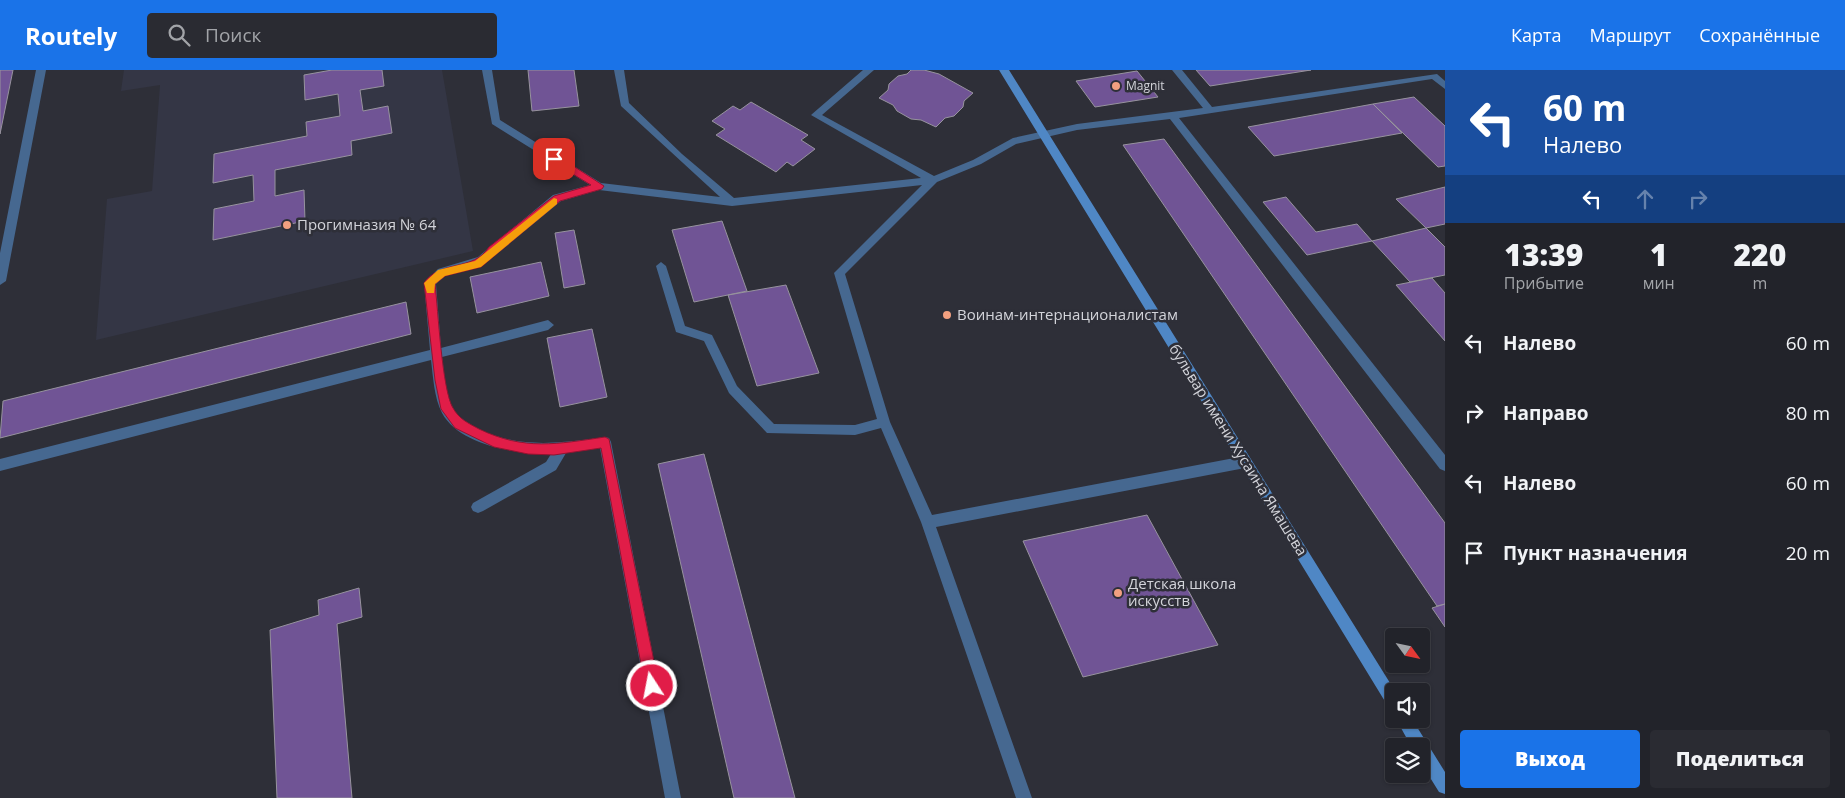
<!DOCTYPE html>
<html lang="ru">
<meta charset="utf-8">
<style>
body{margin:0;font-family:"Open Sans",sans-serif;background:#2a2b32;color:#f1f3f6;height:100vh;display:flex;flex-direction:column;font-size:19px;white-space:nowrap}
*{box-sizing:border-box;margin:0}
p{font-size:16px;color:#a2a4a8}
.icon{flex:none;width:28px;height:28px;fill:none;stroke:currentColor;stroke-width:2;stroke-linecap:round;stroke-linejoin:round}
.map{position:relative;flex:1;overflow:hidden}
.side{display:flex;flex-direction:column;background:#22232a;width:400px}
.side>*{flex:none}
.hud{background:#1a4fa0;color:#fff;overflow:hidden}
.needle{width:32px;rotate:123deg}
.tools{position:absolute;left:1385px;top:558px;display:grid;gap:10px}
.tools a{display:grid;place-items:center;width:45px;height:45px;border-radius:5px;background:#22232a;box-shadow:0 1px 4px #0004,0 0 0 1px #3f4047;font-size:25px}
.pin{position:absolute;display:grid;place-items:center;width:42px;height:42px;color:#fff;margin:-21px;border-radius:10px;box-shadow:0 2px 8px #0006}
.me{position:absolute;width:55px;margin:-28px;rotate:349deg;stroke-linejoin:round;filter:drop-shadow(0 0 4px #0008)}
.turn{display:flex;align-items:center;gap:18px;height:105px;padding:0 15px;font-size:22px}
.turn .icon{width:65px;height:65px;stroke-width:2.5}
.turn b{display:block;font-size:35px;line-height:42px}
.lanes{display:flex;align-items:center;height:48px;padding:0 15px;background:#0003;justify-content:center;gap:25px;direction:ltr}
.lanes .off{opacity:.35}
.eta{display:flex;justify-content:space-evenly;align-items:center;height:85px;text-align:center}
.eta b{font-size:30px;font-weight:800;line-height:35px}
.cta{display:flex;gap:10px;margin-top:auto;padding:10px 15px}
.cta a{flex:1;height:58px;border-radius:5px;background:#1a73e8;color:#fff;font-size:20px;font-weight:800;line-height:58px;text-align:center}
.cta a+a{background:#2a2b32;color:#f1f3f6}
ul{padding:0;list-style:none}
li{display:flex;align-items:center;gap:15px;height:70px;padding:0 15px}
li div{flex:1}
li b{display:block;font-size:19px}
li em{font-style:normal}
header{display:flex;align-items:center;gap:30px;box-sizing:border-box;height:70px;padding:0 25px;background:#1a73e8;color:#fff}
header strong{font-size:24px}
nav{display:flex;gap:28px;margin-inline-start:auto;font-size:18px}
.search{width:350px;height:45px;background:#2a2b32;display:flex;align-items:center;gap:12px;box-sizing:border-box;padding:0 18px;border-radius:5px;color:#a2a4a8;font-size:19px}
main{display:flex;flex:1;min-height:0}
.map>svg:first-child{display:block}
</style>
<header>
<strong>Routely</strong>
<div class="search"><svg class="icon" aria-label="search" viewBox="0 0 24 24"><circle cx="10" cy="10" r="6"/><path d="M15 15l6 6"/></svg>Поиск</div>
<nav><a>Карта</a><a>Маршрут</a><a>Сохранённые</a></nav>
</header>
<main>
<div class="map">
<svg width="1445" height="728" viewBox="0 0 1445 728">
<rect width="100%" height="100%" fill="#2e2f38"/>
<!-- built -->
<path fill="#343645" d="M124 0H442L473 181 96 270 107 129 152 121 160 15 121 21Z"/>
<!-- building -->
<path fill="#705495" stroke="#97939e" d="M0 0H13L0 64Z
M332 0H382L384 16 360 20 363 41 388 36 392 63 351 71 352 85 275 100V126L304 120 305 151 213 170 214 139 254 131 253 105 213 113 214 84 307 66 306 52 340 46 338 24 305 30 304 5Z
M528 0H574L579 36 532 41Z
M911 0H924L939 4 973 23 964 31 963 37 954 46 945 48 936 57 921 50 911 49 897 41 893 35 879 28 888 20 889 14 898 6 907 4Z
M1196 0H1311L1210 16Z
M1137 1 1158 27 1095 37 1076 11Z
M1414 27 1445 56V96L1438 97 1373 34Z
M751 32 808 65 801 70 815 79 793 96 787 92 776 102 716 65 725 59 712 51 733 36 740 40Z
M1373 34 1402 63 1274 86 1248 57Z
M1164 69 1445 453V534L1437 536 1123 75Z
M1445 117V154L1426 158 1396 129Z
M1286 127 1316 162 1357 154 1372 171 1307 185 1263 132Z
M722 151 747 221 694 232 672 160Z
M1426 158 1445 177V205L1410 212 1372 171Z
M574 160 585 214 564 218 555 163Z
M541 192 549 226 477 243 470 207Z
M1432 208 1445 223V271L1396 215Z
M786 215 819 303 757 316 728 225Z
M406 232 411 264 0 368 3 331Z
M592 259 607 327 560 337 547 268Z
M704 384 795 728H734L658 394Z
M1147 445 1218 575 1083 607 1023 471Z
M359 518 362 547 337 554 352 728H277L270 560 319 545 318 530Z
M1445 534V557L1432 538Z"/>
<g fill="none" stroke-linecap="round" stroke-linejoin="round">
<!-- lane -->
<path fill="#466890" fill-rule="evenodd" d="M36 0H46L6 211 0 215V183Z
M482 0H492L500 50 601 113 720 127 621 36 614 0H624L629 33 682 84 734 128 921 108 811 45 863 0H874L822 45 934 106 973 90 1013 68 1077 54 1203 38 1172 0H1182L1212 37 1437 4 1445 11V19L1432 9 1179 48 1445 385V401L1440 399 1170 49 1077 60 1016 74 981 94 937 112 845 204 890 352 932 445 1245 386 1250 388 1251 392 1250 396 1245 398 936 457 1032 728H1016L921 452 881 358 855 365 767 363 729 323 704 271 676 262 656 196 661 192 666 196 685 256 712 265 737 316 774 354 855 355 877 349 834 203 922 115 732 136 599 120 561 131 486 193 446 205 436 214 441 278 548 250 554 255 548 260 442 287C444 300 446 328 453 339 459 349 471 355 481 360 520 379 563 373 605 367L609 368 611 372 681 728H665L600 378 566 383 556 400 483 441 478 443 473 441 471 437 473 433 546 392 551 384C518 384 460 376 442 343 434 328 433 306 431 290L0 401V389L430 280 424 213 438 199 478 187 553 125 590 115 492 54Z"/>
<!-- secondary -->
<path fill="#4f87c5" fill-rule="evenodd" d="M999 0H1009L1395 621H1394V640L1389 638Z
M1396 649H1412L1445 702V724L1439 722 1421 693V676H1411Z"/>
</g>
<!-- route -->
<path fill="#e11d48" stroke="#92132f" d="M551 86H558L604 116 602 119 560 131 481 197 445 206 435 214C438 239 442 320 453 338 459 349 468 353 479 359 525 381 557 374 605 367L609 369 659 616 657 620 652 622 647 620 645 616 601 378 554 385 528 384 494 377 455 358 441 339 435 310 424 213C441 189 473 202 489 177L554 126 591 115 551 91Z"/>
<!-- slow -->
<path fill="#f59e0b" d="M554 128 557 129V134L481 197 445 206 435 214 434 223H427L424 213 438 200 475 191Z"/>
<!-- markers -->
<g fill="#f2a080" stroke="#2e2f38" stroke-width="2">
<circle cx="1116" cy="16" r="5"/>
<circle cx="287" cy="155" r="5"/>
<circle cx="947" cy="245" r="5"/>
<circle cx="1118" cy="523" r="5"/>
</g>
<g text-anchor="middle" stroke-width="5" stroke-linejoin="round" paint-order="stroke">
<!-- far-poi labels -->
<g font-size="12" fill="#d3d4da" stroke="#2e2f38" text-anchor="start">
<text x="1126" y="20">Magnit</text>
</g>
<!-- poi labels -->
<g font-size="15" fill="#d3d4da" stroke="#2e2f38" text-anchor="start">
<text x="297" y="160">Прогимназия № 64</text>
<text x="957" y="250">Воинам-интернационалистам</text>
<text x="1128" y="519">Детская школа<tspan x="1128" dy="17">искусств</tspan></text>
</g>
<!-- street labels -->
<g font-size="15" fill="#d3d4da" stroke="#2e2f38">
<text transform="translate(1238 380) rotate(58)" y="5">бульвар имени Хусаина Ямашева</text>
</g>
</g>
</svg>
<div class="tools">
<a><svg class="needle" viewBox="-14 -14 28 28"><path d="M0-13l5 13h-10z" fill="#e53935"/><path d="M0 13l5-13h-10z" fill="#a2a4a8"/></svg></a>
<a><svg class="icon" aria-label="sound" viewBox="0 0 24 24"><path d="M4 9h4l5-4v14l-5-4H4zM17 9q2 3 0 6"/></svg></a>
<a><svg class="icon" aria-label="layers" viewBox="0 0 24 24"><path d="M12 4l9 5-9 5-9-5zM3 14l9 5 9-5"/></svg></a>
</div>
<div class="pin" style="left:554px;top:89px;background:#d93025"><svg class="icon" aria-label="arrive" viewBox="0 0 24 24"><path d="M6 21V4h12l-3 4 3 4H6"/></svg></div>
<svg class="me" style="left:652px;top:616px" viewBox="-20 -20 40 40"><circle r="17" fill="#e11d48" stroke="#fff" stroke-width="3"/><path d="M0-11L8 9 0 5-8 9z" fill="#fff"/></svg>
</div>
<section class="side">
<div class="hud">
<div class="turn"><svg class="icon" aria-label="left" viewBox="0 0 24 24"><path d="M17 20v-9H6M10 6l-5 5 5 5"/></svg><div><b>60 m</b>Налево</div></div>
<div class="lanes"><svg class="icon" aria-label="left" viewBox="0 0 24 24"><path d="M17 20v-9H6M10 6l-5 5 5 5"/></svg><svg class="icon off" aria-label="ahead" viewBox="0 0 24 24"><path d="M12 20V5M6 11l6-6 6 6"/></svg><svg class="icon off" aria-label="right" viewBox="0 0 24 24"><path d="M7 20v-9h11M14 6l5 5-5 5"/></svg></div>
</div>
<div class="eta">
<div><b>13:39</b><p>Прибытие</p></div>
<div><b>1</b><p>мин</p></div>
<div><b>220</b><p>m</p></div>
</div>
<ul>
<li><svg class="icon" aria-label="left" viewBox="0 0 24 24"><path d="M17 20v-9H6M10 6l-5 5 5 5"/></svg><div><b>Налево</b></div><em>60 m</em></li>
<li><svg class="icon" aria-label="right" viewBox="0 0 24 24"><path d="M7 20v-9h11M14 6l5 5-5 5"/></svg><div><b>Направо</b></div><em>80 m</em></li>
<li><svg class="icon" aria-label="left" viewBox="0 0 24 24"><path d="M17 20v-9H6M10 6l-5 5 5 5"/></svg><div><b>Налево</b></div><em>60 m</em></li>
<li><svg class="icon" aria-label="arrive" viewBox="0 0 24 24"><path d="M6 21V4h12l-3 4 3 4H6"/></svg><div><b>Пункт назначения</b></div><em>20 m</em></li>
</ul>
<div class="cta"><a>Выход</a><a>Поделиться</a></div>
</section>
</main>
